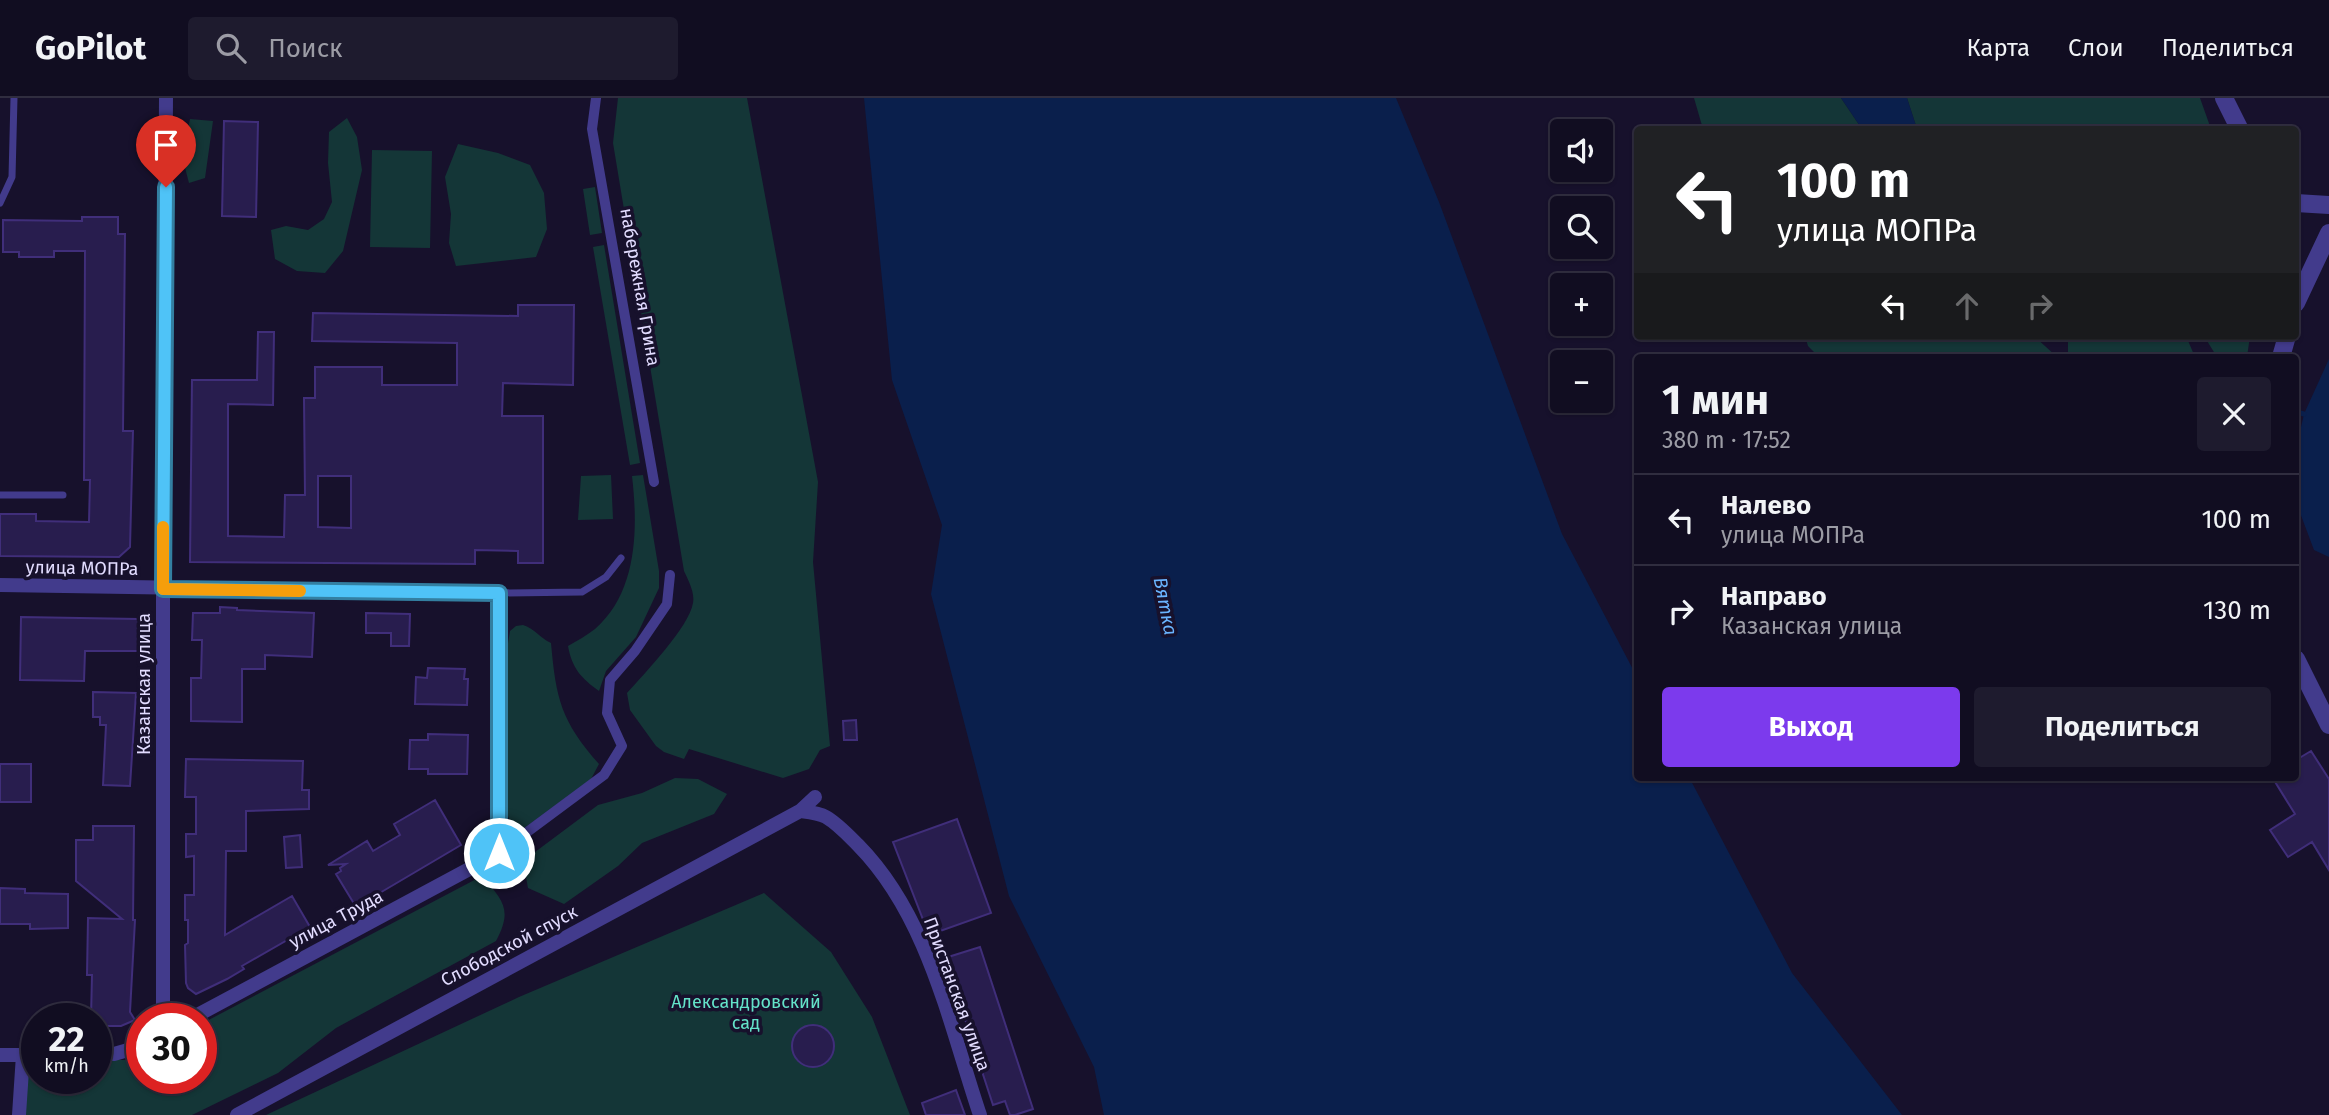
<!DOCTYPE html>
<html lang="ru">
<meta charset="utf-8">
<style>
body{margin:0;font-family:"Fira Sans",sans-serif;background:#1e1b2e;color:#f1f3f6;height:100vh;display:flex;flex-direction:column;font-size:26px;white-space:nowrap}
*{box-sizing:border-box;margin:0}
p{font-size:23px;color:#9c9ca5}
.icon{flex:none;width:38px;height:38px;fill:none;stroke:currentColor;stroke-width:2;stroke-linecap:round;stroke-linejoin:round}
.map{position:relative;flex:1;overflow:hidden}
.details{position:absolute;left:1634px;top:256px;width:665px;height:427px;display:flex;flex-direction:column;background:#110d21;border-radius:7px;box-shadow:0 2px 5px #0004,0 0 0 2px #302d3f}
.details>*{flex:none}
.banner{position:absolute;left:1634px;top:28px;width:665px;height:214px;border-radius:7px;box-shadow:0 2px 5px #0004,0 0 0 2px #302d3f;background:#202124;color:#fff;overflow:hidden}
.tools{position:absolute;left:1550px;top:21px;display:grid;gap:14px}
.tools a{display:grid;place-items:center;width:63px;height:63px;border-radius:7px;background:#110d21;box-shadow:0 2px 5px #0004,0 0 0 2px #302d3f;font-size:35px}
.speed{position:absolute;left:21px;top:905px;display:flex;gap:14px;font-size:35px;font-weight:700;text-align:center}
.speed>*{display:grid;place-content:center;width:91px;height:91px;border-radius:50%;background:#110d21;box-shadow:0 2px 5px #0004,0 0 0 2px #302d3f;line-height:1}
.speed small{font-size:18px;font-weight:400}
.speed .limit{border:10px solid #d22;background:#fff;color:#111}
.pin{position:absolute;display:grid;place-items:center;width:60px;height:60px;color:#fff;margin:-72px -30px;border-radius:50% 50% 50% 0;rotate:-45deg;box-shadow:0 0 7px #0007}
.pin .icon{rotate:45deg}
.me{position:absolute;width:77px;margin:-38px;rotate:0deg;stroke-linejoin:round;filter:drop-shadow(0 0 5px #0008)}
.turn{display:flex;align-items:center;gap:24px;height:147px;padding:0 28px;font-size:32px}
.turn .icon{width:91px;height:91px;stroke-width:2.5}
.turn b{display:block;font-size:49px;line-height:60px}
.lanes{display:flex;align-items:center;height:66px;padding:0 28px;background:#0003;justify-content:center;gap:35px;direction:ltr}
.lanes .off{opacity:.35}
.round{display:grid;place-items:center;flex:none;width:74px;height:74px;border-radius:7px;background:#1e1b2e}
.headline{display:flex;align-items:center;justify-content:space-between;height:119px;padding:0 28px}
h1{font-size:42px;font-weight:700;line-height:52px}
.cta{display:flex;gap:14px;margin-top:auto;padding:14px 28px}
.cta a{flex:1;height:80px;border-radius:7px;background:#7c3aed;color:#fff;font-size:28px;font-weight:700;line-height:80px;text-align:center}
.cta a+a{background:#1e1b2e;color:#f1f3f6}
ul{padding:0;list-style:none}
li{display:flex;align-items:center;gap:21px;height:91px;padding:0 28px;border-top:2px solid #302d3f}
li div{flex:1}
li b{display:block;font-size:26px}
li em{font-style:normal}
header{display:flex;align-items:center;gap:42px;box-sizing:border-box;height:98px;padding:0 35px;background:#110d21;border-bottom:2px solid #302d3f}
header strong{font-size:33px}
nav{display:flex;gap:38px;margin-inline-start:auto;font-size:24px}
.search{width:490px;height:63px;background:#1e1b2e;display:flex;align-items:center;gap:18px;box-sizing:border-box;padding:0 24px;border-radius:7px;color:#9c9ca5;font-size:26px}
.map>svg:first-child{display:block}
</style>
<header>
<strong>GoPilot</strong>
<div class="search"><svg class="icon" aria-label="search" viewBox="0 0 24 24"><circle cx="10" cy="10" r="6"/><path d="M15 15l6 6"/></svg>Поиск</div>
<nav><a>Карта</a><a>Слои</a><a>Поделиться</a></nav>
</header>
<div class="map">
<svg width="2329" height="1017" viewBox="0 0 2329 1017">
<rect width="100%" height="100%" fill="#17112c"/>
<!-- green -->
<path fill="#143637" d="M618 0H747L818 384 813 464 830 648 820 652 809 671 783 680 689 651 684 661 664 654 656 648 630 612 627 595C645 575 689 529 693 505 695 494 688 482 684 473L613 45Z
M1694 0H1841L1862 31H1703Z
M1907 0H2200L2211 31H1917Z
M347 20 357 39 362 72 343 153 325 175 297 173 275 161 271 132 286 128 308 132 324 121 332 104 328 65 329 34Z
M190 21 213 23 205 80 189 85 182 58Z
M458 46 498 55 530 67 544 95 547 131 536 159 456 168 449 145 451 116 445 79Z
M372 52 432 53 430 150 370 149Z
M595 89 602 135 590 137 583 91Z
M604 147 640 365 630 367 593 149Z
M1805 238H2034L2057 259H1819L1808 248Z
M2068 238H2186L2195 259H2068Z
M2204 238H2250L2247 259H2217Z
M611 377 613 421 578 422 581 378Z
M643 377 659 473V490L636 539 606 573 599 593C581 580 572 570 568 548 577 543 587 537 595 531 638 494 638 429 632 378Z
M523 527C534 530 540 540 551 545 556 601 561 623 599 666L591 681 523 731 512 729 508 718 507 551 510 533 516 528Z
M675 680 698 681 727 696 714 716 642 745 618 768 564 806 528 790 523 763 598 707 642 695Z
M482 778C503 803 513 811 496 843L336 930 278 975 192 1017H24L25 977 37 973V980H96V962H130L142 956V980H201V926Z
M764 795 831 854 872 919 910 1017H266L519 899Z"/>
<!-- water -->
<path fill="#0a1f4c" d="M864 0H1396L1439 104 1562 436 1638 581V679H1689L1792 875 1902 1017H1104L1094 969 1009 798 931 496 942 427 892 282Z
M1841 0H1907L1917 31H1862Z
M2329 261V459L2314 452 2296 404V351L2304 316Z"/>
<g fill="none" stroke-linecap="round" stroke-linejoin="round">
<!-- stream -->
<path stroke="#0a1f4c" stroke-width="5" d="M2296 314 2304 316"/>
</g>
<!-- building -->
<path fill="#281d4e" stroke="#402e7a" stroke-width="2" fill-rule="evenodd" d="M224 23 258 24 256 119 222 118Z
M82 119H118V136H125L123 333H133L130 449 119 459 0 458V416H36V423L89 424 90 382H84L85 153H54V159H19V154H3V122L82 123Z
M518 207H574L573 287 503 285 502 318H543V465H518V453L475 452V466L190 464 192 282H257L258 234H274L273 307 228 306V438L284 439 285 397H305L304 300H315V269H382V287H457V245L312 243 313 215 518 218ZM318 378H351V430L318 429Z
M220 509 237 510V512L314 515 312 559 265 557V571H242V624L191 623V580H201L202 542H192L193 515H220Z
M366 515 410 516 409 548H391V535H366Z
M21 519 138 521V553H85L84 583 20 582Z
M428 570 465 571 464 581H468L467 607 415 606 416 579 427 580Z
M93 594 136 595 130 688 103 687 106 627H100V619H93Z
M856 622 857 642H844L843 623Z
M428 636 468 637 467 676H428V671H409L410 642H428Z
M2311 653 2329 681V772L2312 744 2288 759 2270 732 2295 716 2272 679H2296V662Z
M186 661 303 663 302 692H309V711L246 713V753H226L225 837 292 798 310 829 242 868 244 871 227 881 196 896 188 890 186 885 185 847 188 845V822H185V797H194V758L186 759V736H196V699H185Z
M0 666H31V704H0Z
M435 702 461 747 356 809 336 776 341 773 340 770 346 766 328 767 367 743 373 753 400 737 394 726Z
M957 721 991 815 929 837 893 744Z
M93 728H134L133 822H135L130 914 135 922 121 928H96V920H91L92 877H87L88 820 122 821 76 783V742H93Z
M300 737 302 769 286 770 284 739Z
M0 790 25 791V795L68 796V830L30 831V826H0Z
M980 849 1033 1011 1015 1017H1010L1005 1003 993 1007 945 860Z
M792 948a21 21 0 1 1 42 0a21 21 0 1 1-42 0Z
M956 992 965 1017H926L922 1005Z"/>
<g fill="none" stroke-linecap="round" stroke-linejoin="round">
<!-- service -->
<path stroke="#423b8c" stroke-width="7" d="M0 105 12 79 14 0
M0 397H63
M499 495 582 494 606 479 621 460"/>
<!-- pedestrian -->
<path stroke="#423b8c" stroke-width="10" d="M596 0 592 31 654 384
M499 755 604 677 622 648 607 615 610 582 635 553 667 506 670 477"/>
<!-- minor -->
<path stroke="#423b8c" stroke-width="14" d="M0 487 499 495V755L192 920
M800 713C808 714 819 715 826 719 838 726 849 738 858 747 928 818 949 925 980 1017
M163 920V491L166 0
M96 956H114L142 948
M0 957H37
M19 1017 23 957
M237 1017 800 713 815 699"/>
<!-- tertiary -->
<path stroke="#423b8c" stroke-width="18" d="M2224 0 2240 32
M2296 105 2329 107
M2296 205 2329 135
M2281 259 2287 238
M2296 561 2329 627"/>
</g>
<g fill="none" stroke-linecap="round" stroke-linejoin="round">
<!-- route casing -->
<g stroke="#337fa1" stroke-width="18">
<path id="route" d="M166 89 163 491 499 495V755"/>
</g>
<!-- route -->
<use href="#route" stroke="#4fc3f7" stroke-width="12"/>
<!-- slow -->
<path stroke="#f59e0b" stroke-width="12" d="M163 429V491L300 493"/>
</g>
<g text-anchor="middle" stroke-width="7" stroke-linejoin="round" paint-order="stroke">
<!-- street labels -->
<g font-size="18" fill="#e2dcff" stroke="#17112c">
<text transform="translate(640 189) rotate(80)" y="6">набережная Грина</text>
<text transform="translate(82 470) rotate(1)" y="6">улица МОПРа</text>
<text transform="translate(144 586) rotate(-90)" y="6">Казанская улица</text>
<text transform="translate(336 821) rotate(-28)" y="6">улица Труда</text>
<text transform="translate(509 848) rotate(-28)" y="6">Слободской спуск</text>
<text transform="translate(957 896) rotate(70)" y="6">Пристанская улица</text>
</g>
<!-- park labels -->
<g font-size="18" fill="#64e3c9" stroke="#17112c">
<text x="746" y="910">Александровский<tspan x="746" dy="21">сад</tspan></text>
</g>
<!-- water labels -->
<g font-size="19" font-style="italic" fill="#6ab4ff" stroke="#17112c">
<text transform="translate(1166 508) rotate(79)" y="7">Вятка</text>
</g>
</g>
</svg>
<div class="tools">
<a><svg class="icon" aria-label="sound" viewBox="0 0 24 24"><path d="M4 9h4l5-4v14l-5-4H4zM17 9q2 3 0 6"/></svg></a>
<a><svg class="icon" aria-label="search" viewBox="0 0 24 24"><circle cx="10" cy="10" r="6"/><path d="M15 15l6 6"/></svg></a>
<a>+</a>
<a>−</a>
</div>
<div class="speed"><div>22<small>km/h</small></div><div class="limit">30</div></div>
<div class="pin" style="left:166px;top:89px;background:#d93025"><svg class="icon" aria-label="arrive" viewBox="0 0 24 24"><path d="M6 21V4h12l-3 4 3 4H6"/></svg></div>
<svg class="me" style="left:499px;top:755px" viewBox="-20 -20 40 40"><circle r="17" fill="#4fc3f7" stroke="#fff" stroke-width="3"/><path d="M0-11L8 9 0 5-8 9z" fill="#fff"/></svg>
<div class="banner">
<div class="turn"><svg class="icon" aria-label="left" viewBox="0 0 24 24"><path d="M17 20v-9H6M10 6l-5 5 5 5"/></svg><div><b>100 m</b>улица МОПРа</div></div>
<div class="lanes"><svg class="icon" aria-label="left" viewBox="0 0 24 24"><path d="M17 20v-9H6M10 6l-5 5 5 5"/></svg><svg class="icon off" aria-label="ahead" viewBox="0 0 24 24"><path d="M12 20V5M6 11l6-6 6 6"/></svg><svg class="icon off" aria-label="right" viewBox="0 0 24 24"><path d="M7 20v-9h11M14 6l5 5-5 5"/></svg></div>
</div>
<section class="details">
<div class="headline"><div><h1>1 мин</h1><p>380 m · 17:52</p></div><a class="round"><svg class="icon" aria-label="close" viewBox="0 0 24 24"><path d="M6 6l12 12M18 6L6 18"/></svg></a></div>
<ul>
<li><svg class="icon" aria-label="left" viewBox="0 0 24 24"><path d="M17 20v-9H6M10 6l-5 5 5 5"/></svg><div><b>Налево</b><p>улица МОПРа</p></div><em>100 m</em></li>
<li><svg class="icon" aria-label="right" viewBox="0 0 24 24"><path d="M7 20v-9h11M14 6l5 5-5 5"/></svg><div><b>Направо</b><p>Казанская улица</p></div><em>130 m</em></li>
</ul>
<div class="cta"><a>Выход</a><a>Поделиться</a></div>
</section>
</div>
